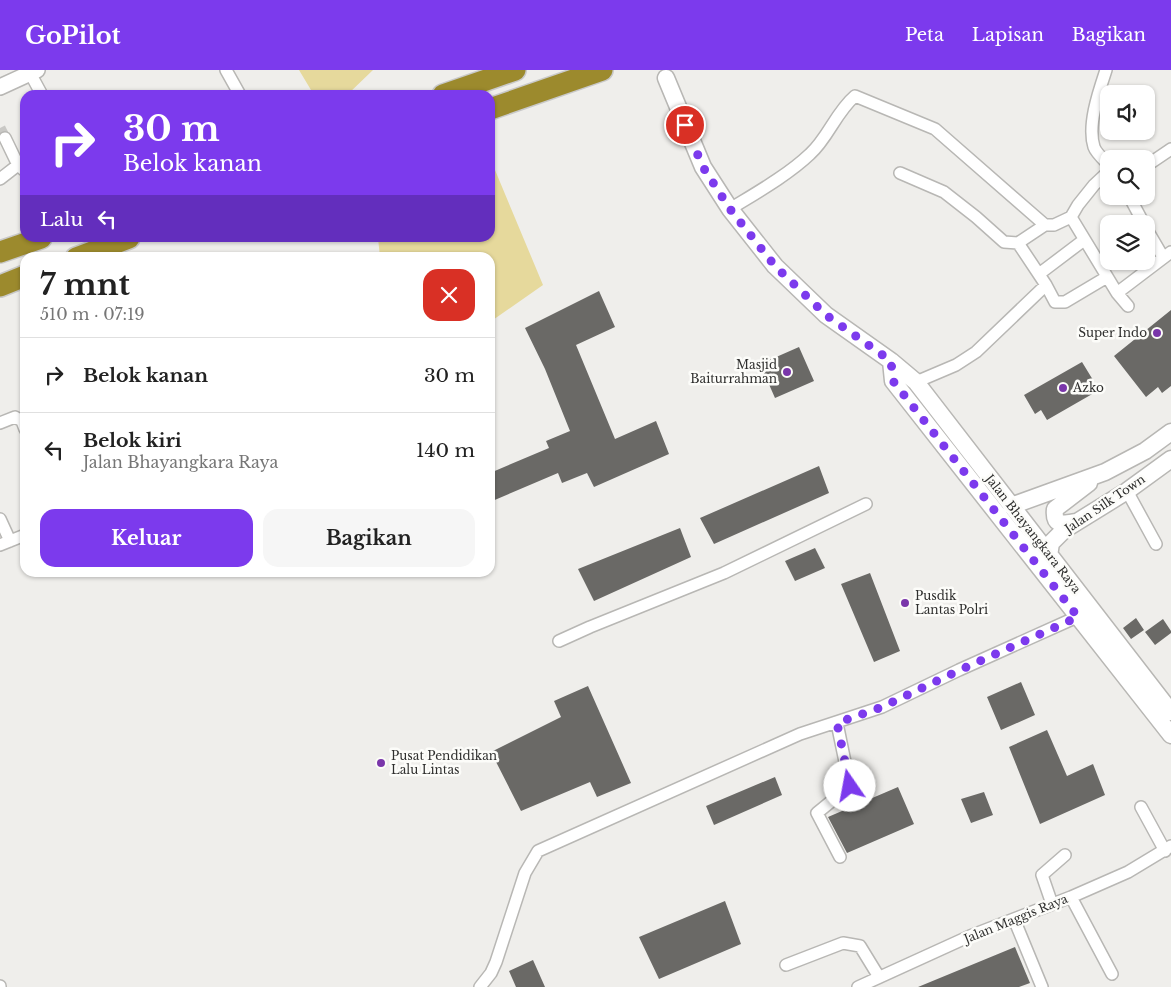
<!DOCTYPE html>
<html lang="id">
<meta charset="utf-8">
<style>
body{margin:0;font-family:"Libre Baskerville",serif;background:#f6f6f6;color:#222;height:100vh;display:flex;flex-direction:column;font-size:19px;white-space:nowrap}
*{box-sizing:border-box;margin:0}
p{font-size:16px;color:#767676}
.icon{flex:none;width:28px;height:28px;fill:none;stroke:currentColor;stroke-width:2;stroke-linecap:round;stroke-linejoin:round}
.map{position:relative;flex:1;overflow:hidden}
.drawer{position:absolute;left:20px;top:182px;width:475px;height:325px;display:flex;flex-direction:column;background:#fff;border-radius:15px;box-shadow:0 1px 4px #0004}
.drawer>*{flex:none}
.banner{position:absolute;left:20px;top:20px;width:475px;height:152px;border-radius:15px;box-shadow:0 1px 4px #0004;background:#7c3aed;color:#fff;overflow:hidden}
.buttons{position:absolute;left:1100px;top:15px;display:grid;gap:10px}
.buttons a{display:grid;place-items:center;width:55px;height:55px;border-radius:10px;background:#fff;box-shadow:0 1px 4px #0004;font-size:25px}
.pin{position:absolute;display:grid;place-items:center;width:42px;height:42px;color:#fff;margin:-21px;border:2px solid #fff;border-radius:50%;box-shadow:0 1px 5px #0007}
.me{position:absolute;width:55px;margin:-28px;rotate:348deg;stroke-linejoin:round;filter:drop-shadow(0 0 4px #0008)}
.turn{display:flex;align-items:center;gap:18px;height:105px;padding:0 20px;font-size:22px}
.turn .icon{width:65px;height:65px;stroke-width:2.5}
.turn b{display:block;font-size:35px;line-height:42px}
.then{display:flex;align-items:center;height:48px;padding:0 20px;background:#0003;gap:10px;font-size:19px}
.round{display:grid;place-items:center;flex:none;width:52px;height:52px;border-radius:15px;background:#f6f6f6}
.headline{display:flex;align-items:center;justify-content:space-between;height:85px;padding:0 20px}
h1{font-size:30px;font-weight:700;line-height:38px}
.primary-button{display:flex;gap:10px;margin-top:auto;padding:10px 20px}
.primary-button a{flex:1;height:58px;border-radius:15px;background:#7c3aed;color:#fff;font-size:20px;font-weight:700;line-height:58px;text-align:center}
.primary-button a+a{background:#f6f6f6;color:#222}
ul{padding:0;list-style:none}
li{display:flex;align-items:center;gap:15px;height:75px;padding:0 20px;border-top:1px solid #e0e0e0}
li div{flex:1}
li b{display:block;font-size:19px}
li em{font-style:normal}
header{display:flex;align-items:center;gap:30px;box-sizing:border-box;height:70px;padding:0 25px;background:#7c3aed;color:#fff}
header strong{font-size:24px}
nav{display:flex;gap:28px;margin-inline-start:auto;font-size:18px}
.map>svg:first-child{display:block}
</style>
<header>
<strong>GoPilot</strong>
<nav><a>Peta</a><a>Lapisan</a><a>Bagikan</a></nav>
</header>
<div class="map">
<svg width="1171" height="917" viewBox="0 0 1171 917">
<rect width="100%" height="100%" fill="#efeeeb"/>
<!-- green -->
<path fill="#e6d99c" d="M299 0H373L347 25H314Z
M490 88 543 215 490 252V188L380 187 378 168H490Z"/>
<!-- building -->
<path fill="#6a6966" d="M599 221 615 257 576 275 615 369 656 351 669 384 594 417 587 403 562 413 558 403 490 432V403L549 378 546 371 570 361 545 299 525 258Z
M1171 240V316L1162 323 1158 317 1146 327 1114 286Z
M799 277 814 311 775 328 760 294Z
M1082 292 1093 310 1088 313 1094 323 1047 350 1041 340 1035 344 1024 325Z
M819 396 829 423 714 474 700 448Z
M680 458 691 487 594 531 578 499Z
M815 478 825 498 795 511 785 491Z
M870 503 900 581 874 592 841 514Z
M1136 548 1144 560 1131 569 1123 558Z
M1163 549 1171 561V563L1155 575 1145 562Z
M1021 612 1035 645 1001 660 987 627Z
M588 616 631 713 597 727 590 712 521 741 491 682 561 647 554 631Z
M1047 660 1067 706 1093 694 1105 725 1040 754 1009 677Z
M775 707 782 725 714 755 706 736Z
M898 717 914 754 847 783 828 747Z
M984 722 993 745 971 753 961 729Z
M725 831 741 874 659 909 639 867Z
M1015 877 1030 913 1019 917H918Z
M533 890 545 917H516L509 901Z"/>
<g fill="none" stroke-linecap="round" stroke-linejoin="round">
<!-- minor-tunnel -->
<path stroke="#c9c8c5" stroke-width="11" stroke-dasharray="11 5.5" stroke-linecap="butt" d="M0 58 5 68"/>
<!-- minor casing -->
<g stroke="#b8b7b4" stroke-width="14">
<path id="minor" d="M226 0 240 25
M1106 0C1099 21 1087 55 1094 77 1096 83 1104 90 1109 95
M30 3 42 25
M5 68 18 95 25 101
M1146 96 1171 79
M900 103 944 122 976 147 1004 172 1018 173 1045 155
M0 109 18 95
M1129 126 1144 154
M730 139C756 123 788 105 810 84 828 68 836 42 855 26L935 59 1045 155H1054L1071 147 1078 135 1094 115 1109 101
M1071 147 1117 223 1128 236
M1146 158 1163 187
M1018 173 1046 215 1055 232H1065L1107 207
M1039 204 1084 170
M1117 223 1171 182
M916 312 956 295 976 282 1046 215
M0 353 15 347 22 351 25 359
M1127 421 1156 474
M0 449 10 471
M0 475 25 465
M559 571 590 557 724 503 866 434
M837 653 850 716 817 743 840 787
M1141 737 1165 781
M1071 827 1112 904
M1052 834 1042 805 1065 785
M1014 849 1042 917
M786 895 843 873 860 876 879 907
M0 916V917
M480 917 491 903 496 892 525 803 538 781 800 664 882 637 959 600 1077 547
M858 917 970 866 1071 827 1128 802 1171 776"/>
</g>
<!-- tertiary casing -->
<g stroke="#b8b7b4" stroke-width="18">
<path id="tertiary" d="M0 17 37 0"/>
</g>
<!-- secondary casing -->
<g stroke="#b8b7b4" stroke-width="19">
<path id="secondary" d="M666 8 703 97 730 139 775 196 826 245 891 291 916 312 1171 642
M891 291 893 311 1171 665
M1011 436 1105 402 1145 381 1171 362
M1076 452C1063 454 1053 457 1055 439L1089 413
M1049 486 1051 473 1064 460 1127 421 1171 389"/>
</g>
<!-- motorway casing -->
<g stroke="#c9c9c9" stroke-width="24">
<path id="motorway" d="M443 25 515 0
M490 39 602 0
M0 182 41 168
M76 188 129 168
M0 216 25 206"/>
</g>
<!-- minor -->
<use href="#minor" stroke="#fff" stroke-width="11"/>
<!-- tertiary -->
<use href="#tertiary" stroke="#fff" stroke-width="15"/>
<!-- secondary -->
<use href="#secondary" stroke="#fff" stroke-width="16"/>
<!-- motorway -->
<use href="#motorway" stroke="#9c8a2d" stroke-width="21"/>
</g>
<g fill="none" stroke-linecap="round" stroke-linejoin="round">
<!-- route -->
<path stroke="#7c3aed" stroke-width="9" stroke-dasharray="0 16.2" d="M685 55 703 97 730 139 775 196 826 245 891 291 893 311 1078 547 960 600 882 637 837 653 850 716"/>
</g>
<!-- markers -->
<g fill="#7a36aa" stroke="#fcfcf9" stroke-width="2">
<circle cx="1157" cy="263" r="5"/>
<circle cx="787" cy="302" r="5"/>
<circle cx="1063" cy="318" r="5"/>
<circle cx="905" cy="533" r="5"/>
<circle cx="381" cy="693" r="5"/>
</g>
<g text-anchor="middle" stroke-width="5" stroke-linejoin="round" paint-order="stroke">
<!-- poi labels -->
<g font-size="12" fill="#2f2f2e" stroke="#fcfcf9" text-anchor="start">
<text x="1147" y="267" text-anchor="end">Super Indo</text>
<text x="777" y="299" text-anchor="end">Masjid<tspan x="777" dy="14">Baiturrahman</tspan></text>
<text x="1073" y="322">Azko</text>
<text x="915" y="530">Pusdik<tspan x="915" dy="14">Lantas Polri</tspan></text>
<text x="391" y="690">Pusat Pendidikan<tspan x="391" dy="14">Lalu Lintas</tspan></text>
</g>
<!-- street labels -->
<g font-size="12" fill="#2f2f2e" stroke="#fcfcf9">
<text transform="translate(1105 434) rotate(-34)" y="4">Jalan Silk Town</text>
<text transform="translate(1033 464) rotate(52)" y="4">Jalan Bhayangkara Raya</text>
<text transform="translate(1016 849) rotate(-22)" y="4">Jalan Maggis Raya</text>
</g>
</g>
</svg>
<div class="buttons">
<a><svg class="icon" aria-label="sound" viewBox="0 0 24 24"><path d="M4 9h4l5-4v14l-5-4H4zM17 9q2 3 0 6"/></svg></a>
<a><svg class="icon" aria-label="search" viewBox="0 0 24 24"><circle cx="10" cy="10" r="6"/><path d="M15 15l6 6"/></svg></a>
<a><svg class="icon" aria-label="layers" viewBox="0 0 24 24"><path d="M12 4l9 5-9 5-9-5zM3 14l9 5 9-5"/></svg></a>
</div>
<div class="pin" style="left:685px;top:55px;background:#d93025"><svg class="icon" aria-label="arrive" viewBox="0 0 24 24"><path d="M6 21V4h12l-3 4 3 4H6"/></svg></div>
<svg class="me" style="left:850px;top:716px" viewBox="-20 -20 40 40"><circle r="19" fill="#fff"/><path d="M0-13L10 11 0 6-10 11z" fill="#7c3aed"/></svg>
<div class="banner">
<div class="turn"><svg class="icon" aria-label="right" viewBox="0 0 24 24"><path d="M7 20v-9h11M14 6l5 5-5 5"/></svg><div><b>30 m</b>Belok kanan</div></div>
<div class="then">Lalu<svg class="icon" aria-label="left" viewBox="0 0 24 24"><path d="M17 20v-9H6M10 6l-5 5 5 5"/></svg></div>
</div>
<section class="drawer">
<div class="headline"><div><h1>7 mnt</h1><p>510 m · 07:19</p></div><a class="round" style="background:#d93025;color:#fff"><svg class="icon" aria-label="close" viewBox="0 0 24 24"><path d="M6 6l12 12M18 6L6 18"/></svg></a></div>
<ul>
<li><svg class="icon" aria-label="right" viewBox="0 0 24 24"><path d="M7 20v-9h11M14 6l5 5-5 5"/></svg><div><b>Belok kanan</b></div><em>30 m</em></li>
<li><svg class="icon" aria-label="left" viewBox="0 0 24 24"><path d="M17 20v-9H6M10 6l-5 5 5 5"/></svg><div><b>Belok kiri</b><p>Jalan Bhayangkara Raya</p></div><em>140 m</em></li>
</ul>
<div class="primary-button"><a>Keluar</a><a>Bagikan</a></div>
</section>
</div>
